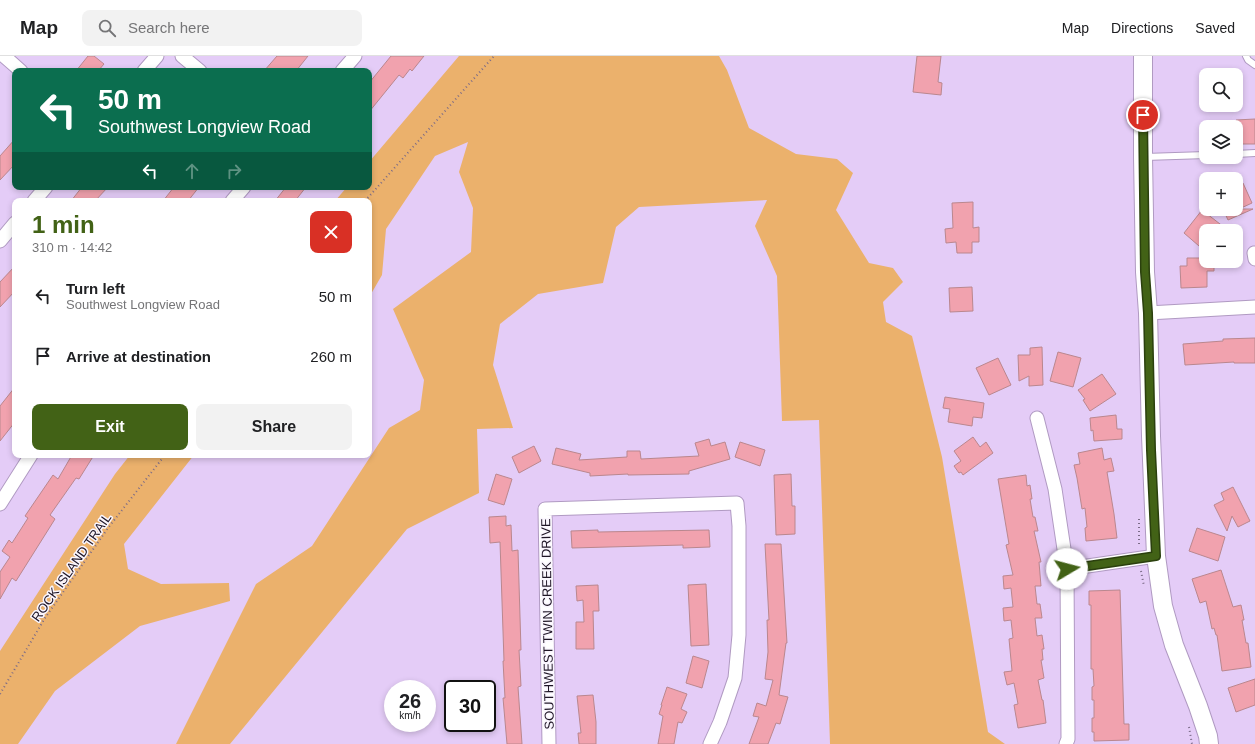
<!DOCTYPE html>
<meta charset="utf-8">
<style>
body{margin:0;font-family:Helvetica,sans-serif;background:#f2f2f2;color:#202124;height:100vh;display:flex;flex-direction:column;font-size:15px;white-space:nowrap}
*{box-sizing:border-box;margin:0}
p{font-size:13px;color:#757577}
.icon{flex:none;width:22px;height:22px;fill:none;stroke:currentColor;stroke-width:2;stroke-linecap:round;stroke-linejoin:round}
.map{position:relative;flex:1;overflow:hidden}
.sheet{position:absolute;left:12px;top:142px;width:360px;height:260px;display:flex;flex-direction:column;background:#fff;border-radius:8px;box-shadow:0 2px 6px #0003}
.sheet>*{flex:none}
.guide{position:absolute;left:12px;top:12px;width:360px;height:122px;border-radius:8px;box-shadow:0 2px 6px #0003;background:#0b6e4f;color:#fff;overflow:hidden}
.tools{position:absolute;left:1199px;top:12px;display:grid;gap:8px}
.tools a{display:grid;place-items:center;width:44px;height:44px;border-radius:8px;background:#fff;box-shadow:0 2px 6px #0003;font-size:20px}
.speed{position:absolute;left:384px;top:624px;display:flex;gap:8px;font-size:20px;font-weight:700;text-align:center}
.speed>*{display:grid;place-content:center;width:52px;height:52px;border-radius:50%;background:#fff;box-shadow:0 2px 6px #0003;line-height:1}
.speed small{font-size:10px;font-weight:400}
.speed .limit{border:2px solid #111;border-radius:6px;background:#fff;color:#111}
.pin{position:absolute;display:grid;place-items:center;width:34px;height:34px;color:#fff;margin:-17px;border:2px solid #fff;border-radius:50%;box-shadow:0 1px 4px #0007}
.me{position:absolute;width:44px;margin:-22px;rotate:82deg;stroke-linejoin:round;filter:drop-shadow(0 0 3px #0008)}
.turn{display:flex;align-items:center;gap:14px;height:84px;padding:0 20px;font-size:18px}
.turn .icon{width:52px;height:52px;stroke-width:2.5}
.turn b{display:block;font-size:28px;line-height:34px}
.lanes{display:flex;align-items:center;height:38px;padding:0 20px;background:#0003;justify-content:center;gap:20px;direction:ltr}
.lanes .off{opacity:.35}
.round{display:grid;place-items:center;flex:none;width:42px;height:42px;border-radius:8px;background:#f2f2f2}
.headline{display:flex;align-items:center;justify-content:space-between;height:68px;padding:0 20px}
h1{font-size:24px;font-weight:600;line-height:30px;color:#426216}
.action{display:flex;gap:8px;margin-top:auto;padding:8px 20px}
.action a{flex:1;height:46px;border-radius:8px;background:#426216;color:#fff;font-size:16px;font-weight:600;line-height:46px;text-align:center}
.action a+a{background:#f2f2f2;color:#202124}
ul{padding:0;list-style:none}
li{display:flex;align-items:center;gap:12px;height:60px;padding:0 20px}
li div{flex:1}
li b{display:block;font-size:15px}
li em{font-style:normal}
header{display:flex;align-items:center;gap:24px;box-sizing:border-box;height:56px;padding:0 20px;background:#fff;border-bottom:1px solid #e0e0e0}
header strong{font-size:19px}
nav{display:flex;gap:22px;margin-inline-start:auto;font-size:14px}
.search{width:280px;height:36px;background:#f2f2f2;display:flex;align-items:center;gap:10px;box-sizing:border-box;padding:0 14px;border-radius:8px;color:#757577;font-size:15px}
.map>svg:first-child{display:block}
</style>
<header>
<strong>Map</strong>
<div class="search"><svg class="icon" aria-label="search" viewBox="0 0 24 24"><circle cx="10" cy="10" r="6"/><path d="M15 15l6 6"/></svg>Search here</div>
<nav><a>Map</a><a>Directions</a><a>Saved</a></nav>
</header>
<div class="map">
<svg width="1255" height="688" viewBox="0 0 1255 688">
<rect width="100%" height="100%" fill="#e4ccf7"/>
<!-- green -->
<path fill="#ebb16c" d="M459 0H719L727 14 749 72 796 98 837 103 853 117 836 154 869 207 893 212 903 226 883 246 886 266 912 280 942 401 988 676 1005 688H830L819 364 782 365 777 220 755 170 767 144 639 151 616 171 603 227 538 238 500 268 493 309 513 372 477 373 479 437 407 473 230 688H176L256 528 312 490 389 372 420 354 424 324 393 253 471 196 473 152 459 116 468 86 435 100 386 173 382 219 371 238 369 239V145H335L347 131H369V106Z
M130 399H194L124 488 128 513 161 528 229 527 230 545 140 570 55 635 18 688H0V595L115 418Z"/>
<!-- building -->
<path fill="#f1a2ae" stroke="#ba878e" d="M88 0H94L104 8 98 15H76Z
M277 0H308L296 15H264Z
M391 0H424L412 15 410 13 403 22 399 19 369 56V27Z
M917 0H941L938 26 942 27 941 39 913 36Z
M1255 63V88H1236V64Z
M15 83V108L0 124V100Z
M1243 127 1252 147 1239 153H1253L1228 164 1223 153H1236V131Z
M82 131H108L95 145H71Z
M174 131H199L188 145H163Z
M286 131H306L295 145H275Z
M973 146V172L979 171V186H972V197H957L956 186 946 187 945 173 953 172 952 147Z
M1202 154 1229 175H1206V182L1199 190 1184 177Z
M1187 202H1206V205H1214V215H1207V231L1181 232 1180 210H1187Z
M15 210V235L0 251V226Z
M972 231 973 255 950 256 949 232Z
M1255 282V307H1234V306L1185 309 1183 288 1223 285V283Z
M1042 291 1043 329 1029 330V320L1019 325 1018 299H1030V292Z
M1058 296 1081 302 1073 331 1050 325Z
M998 302 1011 329 989 339 976 312Z
M1102 318 1116 338 1090 355 1083 344 1085 343 1078 334Z
M15 331V366L0 385V350Z
M945 341 984 347 982 362 973 361 972 370 948 366 950 353 943 352Z
M1116 359 1117 373H1122V383L1094 385 1093 374 1091 375 1090 362Z
M973 381 980 391 986 386 993 397 963 419 961 416 959 417 954 410 961 405 954 395Z
M709 383 711 390 725 386 730 403 689 415V418L628 419V418L590 420V417L552 408 556 392 581 398 579 404 627 401V395H640L641 403 699 400 695 387Z
M740 386 765 394 760 410 735 401Z
M534 390 541 405 519 417 512 401Z
M1102 392 1104 404 1111 402 1114 415 1107 416 1114 458 1117 482 1086 485 1085 472 1087 471 1085 452 1082 453 1077 422 1074 409 1080 408 1078 397Z
M72 399H94L79 423 76 422 50 459 55 463 16 525 12 522 0 543V516L10 501 2 495 9 484 12 487 28 462 25 460 53 419 58 423Z
M496 418 512 423 504 449 488 444Z
M791 418 792 450H795V478L776 479 774 419Z
M1026 419 1027 430 1030 429 1032 443H1030L1033 461H1035L1038 475H1034L1041 506H1039L1041 530H1035L1037 548H1040L1042 562H1035L1037 580 1042 579 1044 593H1042L1043 604H1041L1044 622 1038 624 1042 644H1043L1046 667 1018 672 1014 649 1018 648 1014 627 1007 629 1004 616 1012 615 1009 583 1013 582 1011 564 1004 565 1003 552 1013 551 1011 532 1004 533 1003 520 1013 519 1006 489 1009 488 998 423Z
M1233 431 1250 465 1238 471 1232 460 1227 475 1214 449 1224 444 1221 437Z
M506 460V470L511 469 512 495 518 494 521 594H519L521 630 518 631 522 688H507L503 642H505L503 605H504L500 486 490 487 489 461Z
M1197 472 1225 481 1218 505 1189 495Z
M598 474V476L709 474 710 491 683 492V489L572 492 571 475Z
M765 488H781L787 587H786L779 639 788 641 780 668 776 667 768 688H749L759 661 753 660 757 647 766 650 773 624 765 623 768 596 767 564H769Z
M1221 514 1233 551 1241 549 1244 564H1242L1246 587H1248L1251 611 1222 615 1217 579H1216L1214 572 1212 573 1206 545 1200 547 1192 523Z
M706 528 709 589 691 590 688 529Z
M598 529 599 555H593L594 593H576V566H584L583 544 577 545 576 530Z
M1120 534 1124 668H1129V684L1094 685V676H1092V662H1094V644H1092V631L1094 630 1093 613H1091V549H1089V535Z
M693 600 709 605 702 632 686 627Z
M1255 623V649L1236 656 1228 632Z
M667 631 687 638 681 653 687 656 682 667 678 666 674 688H658L663 660 659 658 662 649H661Z
M593 639 596 666V688H579L578 677H581L577 640Z"/>
<g fill="none" stroke-linecap="round" stroke-linejoin="round">
<!-- lane casing -->
<g stroke="#b09ac2" stroke-width="8">
<path id="lane" d="M1246 0 1248 4 1255 9
M1236 98 1255 97
M1145 101 1206 99"/>
</g>
<!-- street casing -->
<g stroke="#b09ac2" stroke-width="15">
<path id="street" d="M4 0 21 15
M182 0 200 15
M144 15 157 0
M342 15 355 0
M34 145 46 131
M232 145 244 131
M0 185 15 167
M1254 197 1255 203
M1148 257 1255 251
M1037 362 1055 433 1067 513 1068 683 1066 688
M0 448 31 399
M1067 513 1156 500
M549 688 545 453 737 447 739 470V579L735 622 720 666 710 688"/>
</g>
<!-- secondary casing -->
<g stroke="#b09ac2" stroke-width="20">
<path id="secondary" d="M1143 0V101L1145 216 1148 257 1151 380 1156 500 1163 550 1174 589 1198 650 1208 680 1209 688"/>
</g>
<!-- path -->
<path stroke="#7b6b87" stroke-width="2" stroke-dasharray="1 3" stroke-linecap="butt" d="M365 145 494 0
M1139 463V491
M1141 515 1144 530
M0 638 45 562 108 472 165 399
M1189 671 1192 688"/>
<!-- lane -->
<use href="#lane" stroke="#fff" stroke-width="6"/>
<!-- street -->
<use href="#street" stroke="#fff" stroke-width="13"/>
<!-- secondary -->
<use href="#secondary" stroke="#fff" stroke-width="18"/>
</g>
<g fill="none" stroke-linecap="round" stroke-linejoin="round">
<!-- route casing -->
<g stroke="#2b400e" stroke-width="10">
<path id="route" d="M1067 513 1156 500 1151 394 1148 257 1145 216 1143 59"/>
</g>
<!-- route -->
<use href="#route" stroke="#426216" stroke-width="7"/>
</g>
<g text-anchor="middle" stroke-width="3" stroke-linejoin="round" paint-order="stroke">
<!-- street labels -->
<g font-size="13" fill="#1e1525" stroke="#faf6fe">
<text transform="translate(71 511) rotate(-55)" y="5">ROCK ISLAND TRAIL</text>
<text transform="translate(547 568) rotate(-91)" y="5">SOUTHWEST TWIN CREEK DRIVE</text>
</g>
</g>
</svg>
<div class="tools">
<a><svg class="icon" aria-label="search" viewBox="0 0 24 24"><circle cx="10" cy="10" r="6"/><path d="M15 15l6 6"/></svg></a>
<a><svg class="icon" aria-label="layers" viewBox="0 0 24 24"><path d="M12 4l9 5-9 5-9-5zM3 14l9 5 9-5"/></svg></a>
<a>+</a>
<a>−</a>
</div>
<div class="speed"><div>26<small>km/h</small></div><div class="limit">30</div></div>
<div class="pin" style="left:1143px;top:59px;background:#d93025"><svg class="icon" aria-label="arrive" viewBox="0 0 24 24"><path d="M6 21V4h12l-3 4 3 4H6"/></svg></div>
<svg class="me" style="left:1067px;top:513px" viewBox="-20 -20 40 40"><circle r="19" fill="#fff"/><path d="M0-13L10 11 0 6-10 11z" fill="#426216"/></svg>
<div class="guide">
<div class="turn"><svg class="icon" aria-label="left" viewBox="0 0 24 24"><path d="M17 20v-9H6M10 6l-5 5 5 5"/></svg><div><b>50 m</b>Southwest Longview Road</div></div>
<div class="lanes"><svg class="icon" aria-label="left" viewBox="0 0 24 24"><path d="M17 20v-9H6M10 6l-5 5 5 5"/></svg><svg class="icon off" aria-label="ahead" viewBox="0 0 24 24"><path d="M12 20V5M6 11l6-6 6 6"/></svg><svg class="icon off" aria-label="right" viewBox="0 0 24 24"><path d="M7 20v-9h11M14 6l5 5-5 5"/></svg></div>
</div>
<section class="sheet">
<div class="headline"><div><h1>1 min</h1><p>310 m · 14:42</p></div><a class="round" style="background:#d93025;color:#fff"><svg class="icon" aria-label="close" viewBox="0 0 24 24"><path d="M6 6l12 12M18 6L6 18"/></svg></a></div>
<ul>
<li><svg class="icon" aria-label="left" viewBox="0 0 24 24"><path d="M17 20v-9H6M10 6l-5 5 5 5"/></svg><div><b>Turn left</b><p>Southwest Longview Road</p></div><em>50 m</em></li>
<li><svg class="icon" aria-label="arrive" viewBox="0 0 24 24"><path d="M6 21V4h12l-3 4 3 4H6"/></svg><div><b>Arrive at destination</b></div><em>260 m</em></li>
</ul>
<div class="action"><a>Exit</a><a>Share</a></div>
</section>
</div>
